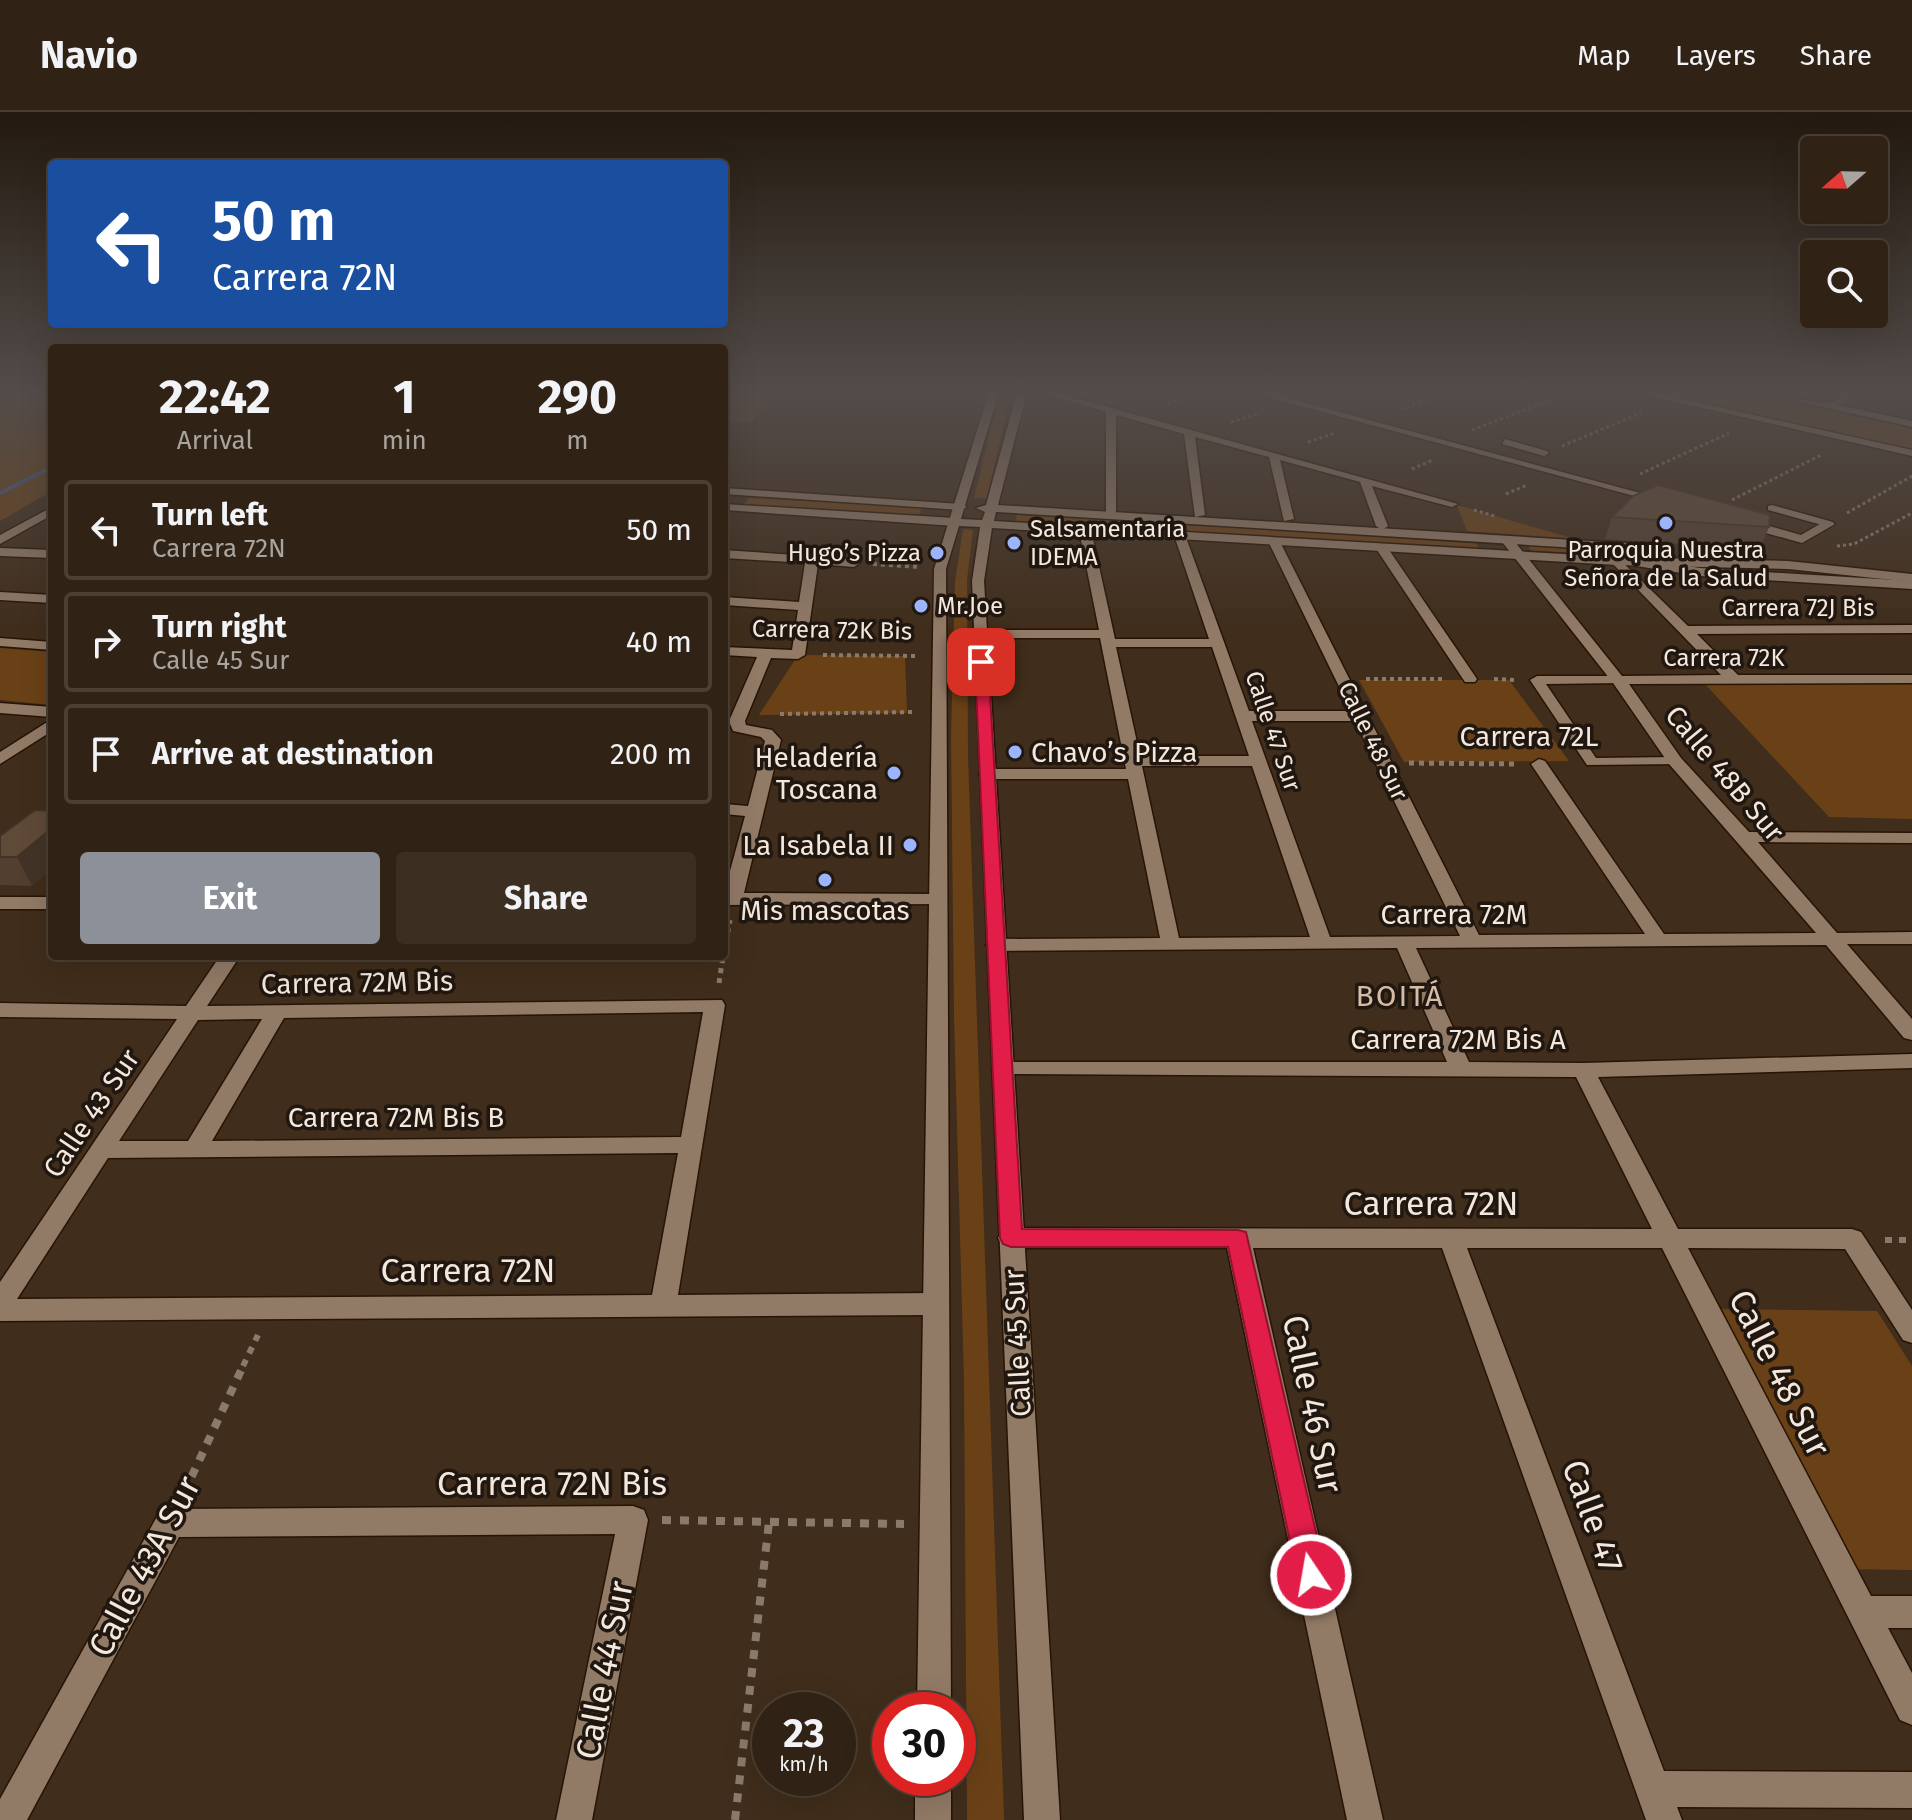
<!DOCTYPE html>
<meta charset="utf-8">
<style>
body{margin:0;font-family:"Fira Sans",sans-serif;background:#3c2f22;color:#f1f3f6;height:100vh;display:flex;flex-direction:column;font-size:30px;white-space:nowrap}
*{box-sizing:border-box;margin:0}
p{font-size:26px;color:#a8a4a0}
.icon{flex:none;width:44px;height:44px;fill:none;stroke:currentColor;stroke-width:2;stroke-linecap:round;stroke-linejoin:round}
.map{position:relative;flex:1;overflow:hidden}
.sheet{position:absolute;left:48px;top:232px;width:680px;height:616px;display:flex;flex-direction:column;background:#302214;border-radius:8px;box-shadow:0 8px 32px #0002,0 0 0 2px #4b3f34}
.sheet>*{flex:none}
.top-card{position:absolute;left:48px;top:48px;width:680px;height:168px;border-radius:8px;box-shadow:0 8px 32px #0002,0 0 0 2px #4b3f34;background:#1a4fa0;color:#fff;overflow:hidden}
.needle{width:52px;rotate:250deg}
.buttons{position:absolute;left:1800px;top:24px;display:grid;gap:16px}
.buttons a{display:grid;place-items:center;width:88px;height:88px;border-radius:8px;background:#302214;box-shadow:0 8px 32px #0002,0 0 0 2px #4b3f34;font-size:40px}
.speed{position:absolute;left:752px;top:1580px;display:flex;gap:16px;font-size:40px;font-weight:700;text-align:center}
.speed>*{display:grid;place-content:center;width:104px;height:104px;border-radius:50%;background:#302214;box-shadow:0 8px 32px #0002,0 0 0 2px #4b3f34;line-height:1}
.speed small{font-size:20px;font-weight:400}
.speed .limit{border:12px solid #d22;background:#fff;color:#111}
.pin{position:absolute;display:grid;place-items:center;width:68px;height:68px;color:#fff;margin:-34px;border-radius:16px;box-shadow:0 4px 12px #0006}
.me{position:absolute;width:88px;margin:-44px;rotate:348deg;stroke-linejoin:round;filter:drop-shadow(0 0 6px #0008)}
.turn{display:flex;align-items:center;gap:28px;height:168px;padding:0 32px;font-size:36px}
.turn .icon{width:104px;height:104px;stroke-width:2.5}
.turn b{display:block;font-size:56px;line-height:68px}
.eta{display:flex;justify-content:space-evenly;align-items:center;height:136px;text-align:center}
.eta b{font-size:48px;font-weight:700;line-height:56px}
.cta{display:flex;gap:16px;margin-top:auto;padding:16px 32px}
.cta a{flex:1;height:92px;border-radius:8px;background:#8c9099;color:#fff;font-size:32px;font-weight:700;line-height:92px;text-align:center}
.cta a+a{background:#3c2f22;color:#f1f3f6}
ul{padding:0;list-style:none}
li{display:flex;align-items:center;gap:24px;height:100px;margin:0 16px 12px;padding:0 16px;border:4px solid #4b3f34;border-radius:8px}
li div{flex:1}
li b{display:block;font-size:30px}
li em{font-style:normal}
header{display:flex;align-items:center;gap:48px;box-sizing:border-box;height:112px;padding:0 40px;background:#302214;border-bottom:2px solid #4b3f34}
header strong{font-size:38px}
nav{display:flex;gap:44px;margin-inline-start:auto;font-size:28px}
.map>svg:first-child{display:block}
</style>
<header>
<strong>Navio</strong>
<nav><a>Map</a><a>Layers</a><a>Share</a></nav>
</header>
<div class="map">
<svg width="1912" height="1708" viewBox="0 0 1912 1708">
<rect width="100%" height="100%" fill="#402d1b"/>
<!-- green -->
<path fill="#6a4117" d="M0 280H52V379L0 409Z
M1000 280H1011L987 386H974Z
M1651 280H1742L1912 316V337Z
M724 285 770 286 753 310 724 309Z
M749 386 922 396 918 404 743 393Z
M1457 393 1575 427 1467 419Z
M1017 403 1476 430 1479 437 1015 409Z
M963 417 973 418 967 468 968 644 1004 1708H967L964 1269 954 904 951 622 955 470Z
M1528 434 1668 443 1672 446 1533 442Z
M0 536 52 540V593L0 588Z
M798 543 905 544 907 601 759 603Z
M1359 568H1509L1569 649 1404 650Z
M1912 569V707L1829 705 1703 570Z
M1711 1197 1877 1199 1912 1254V1458L1845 1457Z"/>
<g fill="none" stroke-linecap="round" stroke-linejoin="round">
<!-- stream -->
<path fill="#455894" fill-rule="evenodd" d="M42 280H47L52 283V286Z
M52 353V357L0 383V379Z"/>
<!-- service casing -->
<g stroke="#271404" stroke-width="3">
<path id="service" d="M1311 280H1324V281L1320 284Z
M1505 327 1547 339 1549 341 1544 344 1502 332Z
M1772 393 1833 410 1834 412 1829 415 1768 398V394Z
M1618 564 1625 568 1623 571 1546 572 1596 646 1675 645 1680 646V652L1587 653 1530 568 1537 564Z"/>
</g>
<!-- minor casing -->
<g stroke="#271404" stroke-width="3">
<path id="minor" d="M1038 280H1054L1458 392 1452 395 1372 374 1388 414 1382 418 1376 414 1360 370 1280 348 1294 407 1284 409 1269 345 1195 325 1205 403 1195 405 1184 322 1116 303V404L1106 406V300Z
M1249 280H1265L1670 389 1660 391Z
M1633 280H1651L1912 338V344Z
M1757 280C1780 280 1809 292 1827 291 1839 290 1849 280 1863 280L1838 293 1912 309V315Z
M724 376 961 392 967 395 961 398 724 382Z
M724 392 955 406 961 410 955 414 724 398Z
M52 395V403L0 432V423Z
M1741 406 1801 423 1825 409 1835 412 1802 431 1737 413V407Z
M1085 414 1091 418 1115 527H1209L1174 423 1184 420 1249 599H1351L1268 429 1278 426 1479 823 1645 822 1531 652 1539 647 1545 649 1664 822 1816 821 1669 652 1613 571 1503 431V425H1511L1622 564 1721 563 1613 452 1611 449 1617 445 1688 514 1912 513V521L1697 522 1738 563H1912V571L1629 572 1681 646 1749 720 1912 721V731L1758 730 1837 821 1912 820V832H1847L1912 907V928L1904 926 1826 833 1416 836 1469 950 1583 951 1912 942V956L1598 965 1678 1117H1852L1861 1120 1912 1198V1231L1903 1228 1845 1137 1688 1136 1871 1484H1912V1516H1888L1912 1561V1613L1900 1608 1662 1136H1467L1664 1659 1912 1660V1696L1677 1695 1682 1708H1646L1442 1136H1253L1383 1708H1347L1227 1136H1011L1002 1133 998 1126 1002 1119 1011 1116 1652 1117 1576 965 995 962 992 957 995 952 1003 950H1447L1397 836 996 839 986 833 996 827 1160 826 1128 667H987L979 662 987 657H1126L1100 526H980L973 522 980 518H1099L1079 418ZM1116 535H1212L1249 644H1140ZM1252 609H1355L1460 824 1330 825ZM1142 654H1252L1310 825 1179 826Z
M1377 432H1385L1477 567 1475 570H1465L1375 435Z
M0 436 52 438V446L0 444Z
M724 438 854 447 860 451 854 455 818 452 805 543 798 547 771 546 745 609 746 613 772 618 781 628 744 781 938 782 947 788 945 792 724 793V781L745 704 724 702V692L748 694 765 629 761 625 733 619 729 609 757 545 724 543V535L792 538 798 498 724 493V485L799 490 805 451 724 446Z
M1634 446 1700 456 1912 469V477L1700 464 1630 453 1628 450Z
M0 480 52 483V491L0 488Z
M0 526 52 530V538L0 534Z
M0 591 52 595V605L0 601Z
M52 607V619L0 652V640Z
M0 785H52V797H0Z
M220 844H240L207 894 722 888 725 893 678 1183 936 1181 945 1184 949 1192 945 1200 936 1203 0 1209V1170L177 907 0 905V891L186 894ZM703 900 681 1025 212 1029 284 906ZM262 907 188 1029H119L198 908ZM678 1041 652 1183 17 1187 108 1046Z
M633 1394 644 1398 648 1408 592 1708H556L615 1422 179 1425 27 1708H0V1687L159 1401 170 1397Z"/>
</g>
<!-- tertiary casing -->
<g stroke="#271404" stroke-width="3">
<path id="tertiary" d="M989 280H999L961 407 982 408 985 400 976 396 986 393 1017 280H1027L998 393 1657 433 1663 437 1657 441 996 400 994 409 1617 445 1788 449 1912 462V470L1788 457 1617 453 992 416 984 469 1060 1708H1024L972 469 980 415 959 414 946 457 951 1598H917L934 457Z
M915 1666H951V1708H915Z"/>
</g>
<!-- path-far4 -->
<path stroke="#8a7a6b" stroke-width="3" stroke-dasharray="3 3" stroke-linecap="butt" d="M1167 292 1204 280
M1401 297 1449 280
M1231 310 1258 302
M1472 318 1564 283
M1308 330 1335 321
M1562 334 1641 301
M1412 357 1433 348
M1640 362 1729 321
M1506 382 1527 373
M1732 388 1823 342
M1474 398 1495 404
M1847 401 1912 364
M1837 434 1854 432 1912 401"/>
<!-- path-far3 -->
<path stroke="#8a7a6b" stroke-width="4" stroke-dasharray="4 4" stroke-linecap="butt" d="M873 452 919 455
M823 543 917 544
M1366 567H1444
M1494 567 1516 568
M780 602 914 600"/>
<!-- path-far2 -->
<path stroke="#8a7a6b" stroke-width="5" stroke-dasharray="5 5" stroke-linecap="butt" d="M1409 651 1519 652
M724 841 730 808
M719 871 723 844"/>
<!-- path-far1 -->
<path stroke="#8a7a6b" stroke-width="6" stroke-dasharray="7 7" stroke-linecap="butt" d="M1885 1128H1912
M243 1254 258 1223"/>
<!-- path -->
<path stroke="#8a7a6b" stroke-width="8" stroke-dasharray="9 9" stroke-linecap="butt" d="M184 1381 244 1252
M662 1408 904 1412
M735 1708 769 1410"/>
<!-- service -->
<use href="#service" fill="#917a66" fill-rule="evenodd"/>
<!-- minor -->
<use href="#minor" fill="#917a66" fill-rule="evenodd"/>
<!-- tertiary -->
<use href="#tertiary" fill="#917a66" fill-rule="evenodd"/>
</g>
<!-- wall -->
<path fill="#523f2f" d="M1612 405 1769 415 1760 437 1605 427Z
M52 699V756L32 774 0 773V724Z"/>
<!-- shaded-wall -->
<path fill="#423326" d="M52 716V756L32 774 17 745Z"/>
<!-- building -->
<path fill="#5f4937" stroke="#423326" stroke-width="2" d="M1658 373 1770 403 1769 415 1612 405 1633 384Z
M35 698 52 699V716L17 745H0V724Z"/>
<!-- sky -->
<linearGradient id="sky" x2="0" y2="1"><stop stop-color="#23190f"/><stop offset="0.54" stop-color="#534c4a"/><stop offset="1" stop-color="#534c4a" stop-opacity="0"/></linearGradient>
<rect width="1912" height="519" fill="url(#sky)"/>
<!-- route -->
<path fill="#e11d48" stroke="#92132f" stroke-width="2" d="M981 546 988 550 1022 1117 1238 1118 1246 1120 1326 1463 1321 1473 1311 1477 1301 1473 1297 1463 1228 1135H1011L1003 1132 1000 1126 975 550Z"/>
<!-- markers -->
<g fill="#9bb4fd" stroke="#201710" stroke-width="3">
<circle cx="1666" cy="411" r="8"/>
<circle cx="1014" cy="431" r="8"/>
<circle cx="937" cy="441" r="8"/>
<circle cx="921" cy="494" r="8"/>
<circle cx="1015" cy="640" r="8"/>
<circle cx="894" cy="661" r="8"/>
<circle cx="910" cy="733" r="8"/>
<circle cx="825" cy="768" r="8"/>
</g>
<g text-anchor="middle" stroke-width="7" stroke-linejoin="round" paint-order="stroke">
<!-- far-poi labels -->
<g font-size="24" fill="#f4e7dc" stroke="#201710" text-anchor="start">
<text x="1030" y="425">Salsamentaria<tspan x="1030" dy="28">IDEMA</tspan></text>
<text x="1666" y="446" text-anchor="middle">Parroquia Nuestra<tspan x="1666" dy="28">Señora de la Salud</tspan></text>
<text x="921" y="449" text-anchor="end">Hugo’s Pizza</text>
<text x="937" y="502">Mr.Joe</text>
</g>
<!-- far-street labels -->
<g font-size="24" fill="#f4e7dc" stroke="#201710">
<text x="1798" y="504">Carrera 72J Bis</text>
<text transform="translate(832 518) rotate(1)" y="8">Carrera 72K Bis</text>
<text x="1724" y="554">Carrera 72K</text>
<text transform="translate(1273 619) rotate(71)" y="8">Calle 47 Sur</text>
<text transform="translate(1373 629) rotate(64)" y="8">Calle 48 Sur</text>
</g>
<!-- street labels -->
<g font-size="28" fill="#f4e7dc" stroke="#201710">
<text x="1529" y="634">Carrera 72L</text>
<text transform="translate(1725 661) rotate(50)" y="10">Calle 48B Sur</text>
<text x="1454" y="812">Carrera 72M</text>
<text transform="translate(357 870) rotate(-1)" y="10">Carrera 72M Bis</text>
<text x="1458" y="937">Carrera 72M Bis A</text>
<text transform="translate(91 1001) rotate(-56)" y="10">Calle 43 Sur</text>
<text x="396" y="1015">Carrera 72M Bis B</text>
<text transform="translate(1017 1231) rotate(-93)" y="10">Calle 45 Sur</text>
</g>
<!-- poi labels -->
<g font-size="28" fill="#f4e7dc" stroke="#201710" text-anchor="end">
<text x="1031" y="650" text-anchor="start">Chavo’s Pizza</text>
<text x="878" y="655">Heladería<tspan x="878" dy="32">Toscana</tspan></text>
<text x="894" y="743">La Isabela II</text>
<text x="825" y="808" text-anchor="middle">Mis mascotas</text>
</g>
<!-- neighbourhood labels -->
<g font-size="30" letter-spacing="2" fill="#d5bca7" stroke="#201710">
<text x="1400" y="894">BOITÁ</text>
</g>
<!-- near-street labels -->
<g font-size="34" fill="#f4e7dc" stroke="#201710">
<text x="1431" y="1103">Carrera 72N</text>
<text x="468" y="1170">Carrera 72N</text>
<text transform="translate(1780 1261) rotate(63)" y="12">Calle 48 Sur</text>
<text transform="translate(1313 1292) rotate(78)" y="12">Calle 46 Sur</text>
<text x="552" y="1383">Carrera 72N Bis</text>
<text transform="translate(1593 1404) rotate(70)" y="12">Calle 47</text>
<text transform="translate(144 1454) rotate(-62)" y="12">Calle 43A Sur</text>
<text transform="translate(604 1558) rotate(-79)" y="12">Calle 44 Sur</text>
</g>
</g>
</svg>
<div class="buttons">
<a><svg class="needle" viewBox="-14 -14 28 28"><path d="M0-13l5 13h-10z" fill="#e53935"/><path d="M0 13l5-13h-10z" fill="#a8a4a0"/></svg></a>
<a><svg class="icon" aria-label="search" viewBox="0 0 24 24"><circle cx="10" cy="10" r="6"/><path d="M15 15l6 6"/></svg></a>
</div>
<div class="speed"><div>23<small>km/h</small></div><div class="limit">30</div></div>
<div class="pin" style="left:981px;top:550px;background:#d93025"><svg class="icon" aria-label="arrive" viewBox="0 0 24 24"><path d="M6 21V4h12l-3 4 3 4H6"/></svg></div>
<svg class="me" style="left:1311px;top:1463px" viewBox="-20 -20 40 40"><circle r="17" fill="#e11d48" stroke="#fff" stroke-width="3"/><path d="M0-11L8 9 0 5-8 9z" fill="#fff"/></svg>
<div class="top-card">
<div class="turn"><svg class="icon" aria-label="left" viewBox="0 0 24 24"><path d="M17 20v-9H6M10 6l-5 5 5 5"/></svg><div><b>50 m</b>Carrera 72N</div></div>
</div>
<section class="sheet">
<div class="eta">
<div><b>22:42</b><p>Arrival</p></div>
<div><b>1</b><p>min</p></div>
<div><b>290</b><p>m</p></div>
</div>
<ul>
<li><svg class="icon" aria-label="left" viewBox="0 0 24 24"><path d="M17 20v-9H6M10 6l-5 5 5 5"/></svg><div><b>Turn left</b><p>Carrera 72N</p></div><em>50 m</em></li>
<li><svg class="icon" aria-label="right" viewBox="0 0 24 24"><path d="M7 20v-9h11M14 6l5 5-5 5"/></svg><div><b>Turn right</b><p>Calle 45 Sur</p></div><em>40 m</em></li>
<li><svg class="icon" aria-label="arrive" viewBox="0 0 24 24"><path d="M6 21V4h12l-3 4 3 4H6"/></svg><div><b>Arrive at destination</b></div><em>200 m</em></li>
</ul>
<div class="cta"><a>Exit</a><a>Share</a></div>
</section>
</div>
